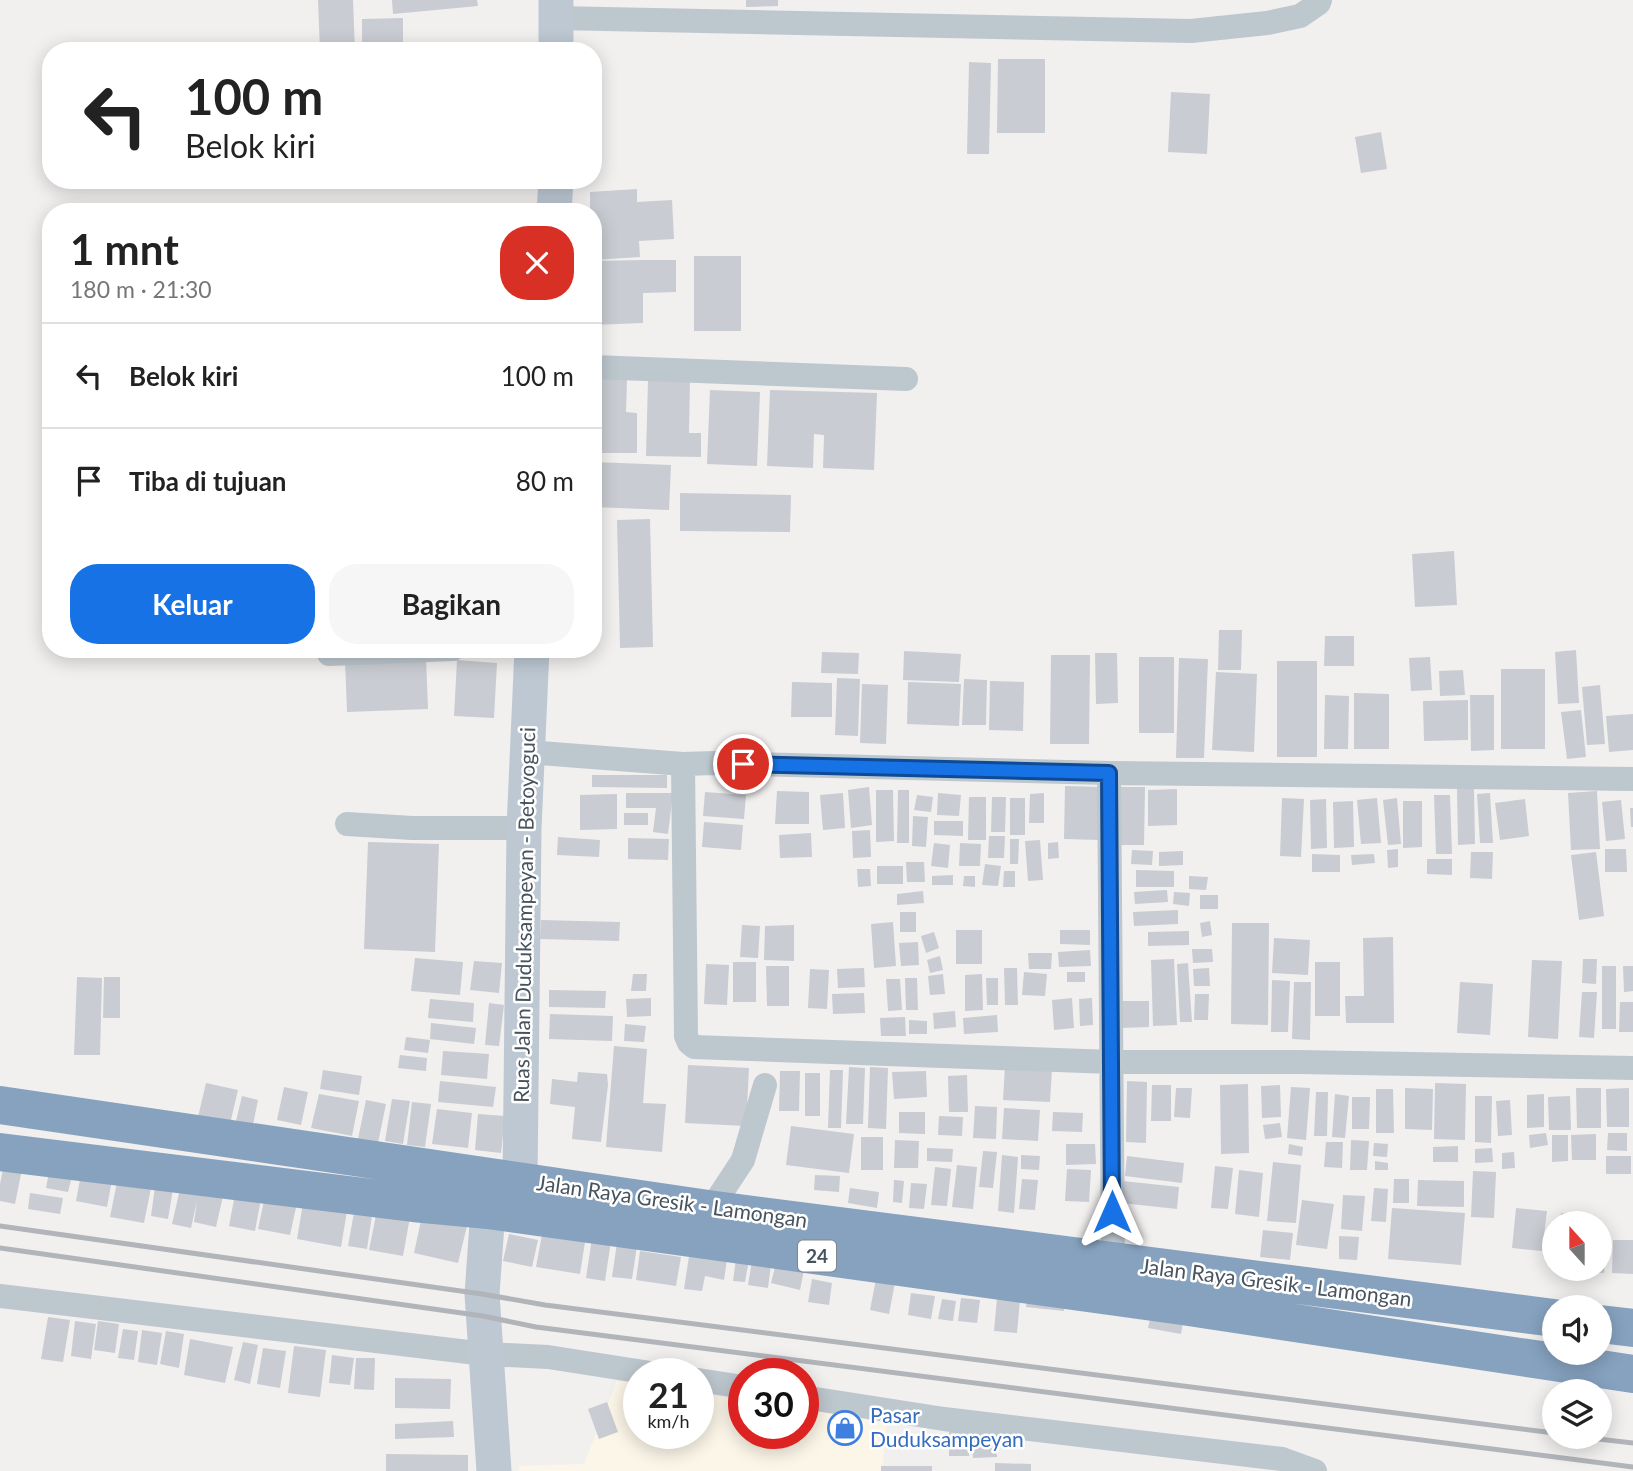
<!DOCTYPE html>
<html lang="id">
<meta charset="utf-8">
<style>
body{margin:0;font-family:Lato,sans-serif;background:#f6f6f6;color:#222;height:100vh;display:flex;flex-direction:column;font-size:26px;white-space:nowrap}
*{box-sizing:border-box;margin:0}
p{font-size:23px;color:#767676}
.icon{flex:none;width:38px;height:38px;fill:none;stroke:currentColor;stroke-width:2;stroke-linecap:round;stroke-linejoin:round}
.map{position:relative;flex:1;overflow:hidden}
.panel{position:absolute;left:42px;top:203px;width:560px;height:455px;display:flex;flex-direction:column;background:#fff;border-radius:28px;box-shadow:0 4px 18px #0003}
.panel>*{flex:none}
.banner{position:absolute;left:42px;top:42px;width:560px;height:147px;border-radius:28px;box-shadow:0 4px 18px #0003;background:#fff;color:#222;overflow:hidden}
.needle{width:46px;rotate:339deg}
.fabs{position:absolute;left:1542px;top:1211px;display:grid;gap:14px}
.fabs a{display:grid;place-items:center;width:70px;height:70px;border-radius:50%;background:#fff;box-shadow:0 4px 18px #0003;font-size:35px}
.speed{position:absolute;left:623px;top:1358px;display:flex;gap:14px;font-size:35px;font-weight:700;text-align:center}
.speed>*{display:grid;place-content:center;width:91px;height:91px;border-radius:50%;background:#fff;box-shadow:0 4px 18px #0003;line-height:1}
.speed small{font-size:18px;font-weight:400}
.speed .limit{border:10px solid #d22;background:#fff;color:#111}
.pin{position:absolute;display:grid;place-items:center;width:60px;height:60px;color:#fff;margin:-30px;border:4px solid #fff;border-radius:50%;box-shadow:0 2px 7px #0007}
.me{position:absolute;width:77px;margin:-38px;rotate:0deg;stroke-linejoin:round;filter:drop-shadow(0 0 5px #0008)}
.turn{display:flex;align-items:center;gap:24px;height:147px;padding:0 28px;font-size:32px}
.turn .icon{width:91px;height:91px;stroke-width:2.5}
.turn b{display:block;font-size:49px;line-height:60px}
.round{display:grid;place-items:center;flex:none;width:74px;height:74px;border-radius:28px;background:#f6f6f6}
.head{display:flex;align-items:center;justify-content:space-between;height:119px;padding:0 28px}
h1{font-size:42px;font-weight:700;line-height:52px}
.button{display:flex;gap:14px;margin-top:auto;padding:14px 28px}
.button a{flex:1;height:80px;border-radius:28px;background:#1672e5;color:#fff;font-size:28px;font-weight:700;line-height:80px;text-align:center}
.button a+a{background:#f6f6f6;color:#222}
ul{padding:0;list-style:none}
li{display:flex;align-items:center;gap:21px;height:105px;padding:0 28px;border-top:2px solid #e0e0e0}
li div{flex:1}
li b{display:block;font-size:26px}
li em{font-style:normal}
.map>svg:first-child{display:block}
</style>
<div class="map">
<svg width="1633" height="1471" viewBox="0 0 1633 1471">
<rect width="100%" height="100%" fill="#f2efef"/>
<!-- commercial -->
<path fill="#fcf6e9" d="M617 1381 639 1384V1433H698V1393L744 1400V1433H803V1409L887 1423 882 1471H519V1466L584 1464Z"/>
<!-- building -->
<path fill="#c9ccd2" d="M318 0H353L355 51H320Z
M392 0H477L478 6 393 14Z
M746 0H778V6L746 7Z
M403 18V51H362V19Z
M998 59H1045V133H997Z
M969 62 991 63 989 154H967Z
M1171 92 1210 94 1207 154 1168 152Z
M1381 132 1387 169 1361 173 1355 137Z
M637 189V202L672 200 674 239 639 241 640 257 593 260V212H590V192Z
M694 256H741V331H694Z
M642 260H676V292L643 293V323L593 325V261Z
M593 379H627L626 412 637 413V453H593Z
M648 380H690L689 433H701V457L646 456Z
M710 390 760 392 757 466 707 464Z
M770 390 877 393 874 470 823 468 824 435 814 434 813 468 767 466Z
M593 462 671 465 669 510 593 507Z
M680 493 791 495 790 532 680 531Z
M650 519 653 647 620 648 617 520Z
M1454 551 1457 605 1415 607 1412 554Z
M1219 630H1242L1241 670H1218Z
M1325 636H1354V666H1324Z
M1576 650 1579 703 1558 704 1555 652Z
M904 651 961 654 959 682 903 680Z
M822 652 859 653 858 674 821 673Z
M1095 653H1117L1118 703 1096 704Z
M1051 655H1090L1089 744H1050Z
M426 657 428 709 347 712 345 660Z
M1139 657H1174V733H1139Z
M1430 657 1432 690 1411 691 1409 658Z
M1179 658 1208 659 1204 758H1176Z
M457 660 497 663 494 718 454 716Z
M1277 661H1317V757H1277Z
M1501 669H1545V749H1501Z
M1463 670 1465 695 1440 696 1439 671Z
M1216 672 1257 674 1254 752 1212 750Z
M837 678 860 679 858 736 835 735Z
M964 679 987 680 986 725H962Z
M990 681 1024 682 1023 731 989 730Z
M792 682 832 683V717H791Z
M908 682 961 684 959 726 907 724Z
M862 684 888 685 886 744 860 743Z
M1600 685 1605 744 1587 745 1582 687Z
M1354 693 1389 694V749H1354Z
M1325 695 1349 696 1348 749H1324Z
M1470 695H1494V750L1471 751Z
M1468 700V740L1424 741 1423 701Z
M1581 710 1586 757 1567 759 1561 712Z
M1633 714V750L1609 752 1606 716Z
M592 775H667V788L592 787Z
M1065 786 1102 787 1100 840 1064 839Z
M869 787 872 825 851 828 848 790Z
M1120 787H1145L1144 845H1118Z
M1177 789V825L1148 826V790Z
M1457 789H1474L1475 844 1458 845Z
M876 790H893L894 841 876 842Z
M898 790H909V843H897Z
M777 791 809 792V824H775Z
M1597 791 1600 849 1571 850 1568 793Z
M705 792 746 795 744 819 703 816Z
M626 793H673L668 834 653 832 656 808H626Z
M843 793 845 828 823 830 820 795Z
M938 793 961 795 959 816 937 815Z
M1044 793V823H1029L1030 794Z
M1490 793 1493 843H1480L1477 794Z
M617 794V829L580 830V795Z
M917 795 933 797 931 812 914 810Z
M1434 795H1450L1452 854H1436Z
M969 797H986V840H968Z
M992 797H1006L1005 832H991Z
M1010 798H1025V835H1010Z
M1282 798 1304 799 1301 857 1280 856Z
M1377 798 1381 843 1361 844 1357 800Z
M1397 798 1401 844 1388 845 1383 800Z
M1326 799 1327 848 1311 849 1310 800Z
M1525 799 1529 836 1500 840 1495 803Z
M1621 800 1625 839 1606 841 1602 802Z
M1353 801 1354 847 1334 848 1333 802Z
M1403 801H1422V847L1403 848Z
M1630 808H1633V827H1631Z
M624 813H648V825H624Z
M913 816 928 817 926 847 912 846Z
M934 821H963V836L934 835Z
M704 822 743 825 741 850 702 847Z
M870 830 871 857 853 858 852 831Z
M811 833 812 857 780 858 779 835Z
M989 836H1005L1004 858H988Z
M558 837 600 840 599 857 557 855Z
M628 838 669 839 668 860 628 859Z
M1010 839H1019L1018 864H1010Z
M1040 840 1043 880 1028 881 1025 841Z
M368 842 439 844 435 952 364 949Z
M1058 842 1059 858 1048 859V843Z
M934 843 950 845 948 868 931 866Z
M960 843 981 844 980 866H959Z
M1398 849V867L1388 868 1387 850Z
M1605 849H1626L1627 872H1605Z
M1132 850 1153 851 1152 865 1131 864Z
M1183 851V865L1159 866V852Z
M1471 852H1493L1492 879 1470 878Z
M1596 852 1604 916 1579 920 1571 855Z
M1312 854 1340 855V872H1312Z
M1374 854 1375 863 1352 865 1351 855Z
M1427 859H1452V875L1427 874Z
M906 862H924L925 882H907Z
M985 864 1001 866 998 886 982 885Z
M877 866H903V884H877Z
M857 869H870L871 886 858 887Z
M1136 870 1174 871V887H1136Z
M1004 871H1015V887H1003Z
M953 875V885H932V876Z
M964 876H975V887L963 886Z
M1189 876 1208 877 1206 890 1189 889Z
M1167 890 1168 902 1135 904 1134 892Z
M923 891 924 903 897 905V894Z
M1174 892 1190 893 1189 906 1173 904Z
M1200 895H1218V909H1200Z
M1178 910V924L1134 926 1133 912Z
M900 912H916V932H900Z
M541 920 620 922 619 941 540 939Z
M1210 921 1212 935 1202 937 1200 923Z
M893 922 896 966 874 968 871 924Z
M1232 923H1269L1268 1025 1231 1024Z
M742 925 760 926 758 958 740 957Z
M794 925V961L764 960 765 926Z
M956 930H982V964H956Z
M1060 930H1090V945L1060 944Z
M1189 931V945L1148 946V932Z
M934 932 939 948 926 953 921 936Z
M1393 937 1394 1023H1346L1345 996H1364L1363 938Z
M1274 938 1310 940 1308 975 1272 973Z
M918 942 919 965 901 966 899 943Z
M1192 949H1212L1213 962 1193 963Z
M1090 950 1091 966 1059 967 1058 952Z
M1028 953H1052L1051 969H1029Z
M940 956 943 970 930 973 927 960Z
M415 958 463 962 460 995 411 991Z
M1174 959 1177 1025 1153 1026 1151 960Z
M1583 959H1597L1596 984 1582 983Z
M1532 960 1562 961 1558 1039 1528 1037Z
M474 961 502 963 499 993 470 990Z
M733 962H756V1002H733Z
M1315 962H1340V1016H1315Z
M1188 963 1192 1022H1180L1177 964Z
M706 964 729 965 727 1005 704 1004Z
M766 966H789V1006H767Z
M1602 966H1616V1029H1602Z
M1623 966H1633V991L1624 992Z
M864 968 865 987 838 988 837 969Z
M1004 968H1017L1018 1005H1005Z
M1209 968 1210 986H1194L1193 969Z
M810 969 829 970 827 1009 808 1008Z
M1024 972 1047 974 1045 996 1022 995Z
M1067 972H1085V982H1067Z
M633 974H647L646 991H631Z
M943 974 945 994 930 995 928 976Z
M982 974 983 1010 965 1011V975Z
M77 977 102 978 100 1055H74Z
M104 977H120V1018H103Z
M905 978H917L918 1010H906Z
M986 978H998V1005H987Z
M886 979H900L902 1010 888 1011Z
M1272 980 1290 981 1288 1032H1271Z
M1294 982H1311L1310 1040 1292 1039Z
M1460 982 1493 984 1490 1035 1457 1033Z
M549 990 606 991 605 1008 549 1007Z
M1582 992H1597L1594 1038 1579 1037Z
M864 993 865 1013 833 1014 832 994Z
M1195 994H1209L1208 1020H1194Z
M651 998V1016L627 1017 626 999Z
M1072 998 1074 1028 1054 1030 1052 1000Z
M1092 998 1093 1025 1080 1026 1079 999Z
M430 999 474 1003 473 1022 428 1018Z
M1121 1001H1149V1027L1121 1028Z
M1620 1002H1633V1032H1619Z
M489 1003 504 1005 499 1046 485 1045Z
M955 1011 956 1027 934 1029 933 1013Z
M550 1014 613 1016 612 1041 549 1039Z
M997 1015 998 1032 964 1034 963 1018Z
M905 1017 906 1036H881L880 1018Z
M909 1020 927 1021V1034H909Z
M431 1023 476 1028 474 1044 430 1039Z
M625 1024 646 1026 644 1042 624 1041Z
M406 1037 430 1040 428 1053 404 1050Z
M614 1046 647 1049 643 1103 666 1104 662 1152 606 1147Z
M443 1051 489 1054 487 1079 441 1075Z
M400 1055 427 1058 426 1071 398 1068Z
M688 1065 749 1068 746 1126 685 1123Z
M1005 1066 1052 1069 1050 1102 1003 1100Z
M849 1067 865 1068 863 1124H846Z
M870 1067 888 1068 886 1129 868 1128Z
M323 1070 362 1076 359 1095 320 1089Z
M830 1070H843L841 1128H828Z
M780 1071H800L799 1111H779Z
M926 1071 927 1097 894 1099 892 1072Z
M578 1072 607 1074 608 1085 601 1142 572 1139 575 1107 550 1104 552 1079 577 1082Z
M805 1073H820V1116H805Z
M967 1075 968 1112H949L948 1076Z
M440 1081 496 1087 493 1107 438 1102Z
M1127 1081 1147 1082 1146 1143 1126 1142Z
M206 1083 238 1090 230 1124 198 1117Z
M1435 1083 1466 1084 1465 1140 1434 1139Z
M1248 1084 1249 1153 1221 1154 1220 1085Z
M1152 1085H1171V1121H1151Z
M1280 1085 1281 1117 1262 1118 1261 1086Z
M284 1087 308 1092 301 1125 277 1120Z
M1291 1087 1310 1088 1306 1140 1287 1138Z
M1176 1088H1192L1190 1118 1174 1117Z
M1405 1088 1433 1089 1432 1130 1405 1129Z
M1576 1088H1601V1128H1577Z
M1629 1088V1127H1607L1606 1089Z
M1376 1089H1393L1394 1133H1376Z
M1316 1092H1328L1327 1136H1314Z
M319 1094 359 1101 352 1136 311 1128Z
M1335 1094 1349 1096 1345 1138 1332 1137Z
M1544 1094V1127L1527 1128V1095Z
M242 1096 258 1100 253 1125 236 1121Z
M1475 1096H1492L1491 1143 1475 1142Z
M1570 1096 1571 1130H1549L1548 1097Z
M1352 1097H1370L1369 1129H1352Z
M392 1099 410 1101 403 1144 385 1141Z
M366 1100 386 1104 378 1143 358 1139Z
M1510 1100 1512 1135 1498 1136 1496 1101Z
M412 1102 431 1104 425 1147 407 1145Z
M975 1106 997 1107 996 1139 973 1138Z
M1004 1108 1040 1110 1038 1141 1002 1139Z
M437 1109 472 1113 468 1148 432 1144Z
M899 1112H925V1134L899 1133Z
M1053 1112 1083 1113 1082 1132 1052 1131Z
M478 1114 505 1116 501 1153 475 1150Z
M939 1116 963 1117 962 1136 938 1135Z
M1280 1123 1282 1137 1265 1139 1263 1125Z
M791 1126 854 1134 849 1173 786 1165Z
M1546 1133 1548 1145 1530 1148 1529 1135Z
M1608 1133H1627V1151L1607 1150Z
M1596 1134V1160H1572L1571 1135Z
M1552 1135H1568V1161L1552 1162Z
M861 1137H883V1170H861Z
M895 1140 919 1141 918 1168H894Z
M1351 1140 1369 1141 1367 1170H1350Z
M1326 1142H1343L1342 1168 1324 1167Z
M1374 1143 1388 1144 1387 1157 1373 1156Z
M1066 1144H1095L1096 1164 1066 1165Z
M1289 1144 1303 1147 1302 1156 1288 1154Z
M1458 1146V1162H1433V1147Z
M927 1148 953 1149 952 1162 927 1161Z
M1492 1148 1493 1162 1475 1163V1149Z
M983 1151 997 1152 993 1188 979 1187Z
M1514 1152 1515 1168 1502 1169V1153Z
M1002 1155 1018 1157 1014 1213 998 1211Z
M1021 1155 1040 1156 1039 1170 1021 1169Z
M1127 1156 1184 1163 1182 1183 1125 1176Z
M1606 1156H1631V1174H1606Z
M1375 1161 1388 1163V1170H1375Z
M1273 1162 1301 1165 1296 1223 1267 1221Z
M4 1165 22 1169 15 1204 0 1201V1184Z
M957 1165 977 1167 973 1209 952 1207Z
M1215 1166 1233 1168 1228 1209 1211 1208Z
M935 1167 951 1169 947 1206 931 1205Z
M1067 1169 1091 1170 1089 1202 1065 1201Z
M1239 1170 1263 1173 1259 1217 1235 1214Z
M1473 1171 1496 1172 1494 1218 1471 1217Z
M49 1172 72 1177 68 1192 46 1188Z
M81 1174 112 1180 107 1207 76 1201Z
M815 1175 840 1176 839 1192 814 1190Z
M1022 1179 1038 1180 1035 1210 1019 1209Z
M1394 1179H1409V1203H1393Z
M894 1180 904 1181 902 1203 893 1202Z
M1418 1180 1464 1181V1207L1417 1206Z
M1123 1181 1179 1187 1177 1209 1121 1203Z
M117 1182 151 1188 144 1223 110 1217Z
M911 1183 927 1184 924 1209 909 1208Z
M155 1187 173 1189 168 1219 151 1216Z
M850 1188 879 1192 877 1208 848 1203Z
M1374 1188 1388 1189 1386 1222 1371 1221Z
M180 1189 223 1196 216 1227 194 1222 197 1201 191 1228 172 1224Z
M30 1193 63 1198 60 1214 28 1209Z
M235 1194 261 1199 255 1231 229 1226Z
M1343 1195 1365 1196 1362 1231 1341 1229Z
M265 1196 297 1203 290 1235 258 1229Z
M304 1197 348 1205 341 1247 297 1239Z
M1302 1200 1334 1204 1327 1249 1296 1245Z
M355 1207 373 1209 367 1249 348 1246Z
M1392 1208 1465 1213 1461 1265 1388 1259Z
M1516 1208 1547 1211 1542 1251 1512 1248Z
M377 1210 410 1217 403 1256 369 1250Z
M1561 1213 1574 1214V1223H1560Z
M422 1216 467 1226 458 1263 414 1253Z
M543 1229 586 1236 580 1274 536 1267Z
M1263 1230 1293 1233 1290 1260 1260 1257Z
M509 1234 538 1240 532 1267 503 1261Z
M618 1236 638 1239 632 1279 612 1277Z
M1339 1236 1359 1237 1357 1260 1339 1259Z
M1600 1237 1607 1238 1604 1273 1574 1271V1269H1600Z
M592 1238 611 1241 605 1281 586 1278Z
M1613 1240H1633V1274L1612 1273Z
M690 1250 728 1253 724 1280 705 1276 702 1291 684 1289Z
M640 1251 681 1257 676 1286 636 1280Z
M737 1252 750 1254 745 1282 733 1281Z
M752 1261 771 1265 768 1288 748 1285Z
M776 1263 804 1270 800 1290 771 1283Z
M877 1274 896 1277 889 1314 870 1310Z
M812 1279 832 1283 829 1305 808 1302Z
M998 1287 1021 1289 1017 1333 994 1331Z
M1028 1291 1065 1295 1064 1311 1026 1307Z
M911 1293 935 1296 931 1319 908 1315Z
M961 1298 980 1300 977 1323 958 1321Z
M942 1299 956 1301 953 1321 938 1319Z
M1153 1305 1185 1310 1181 1334 1148 1328Z
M48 1317 70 1320 63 1362 41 1359Z
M75 1321 96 1324 91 1359 71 1356Z
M98 1321 119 1324 115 1353 94 1350Z
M123 1329 138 1331 134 1360 118 1358Z
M142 1330 162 1333 157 1365 138 1362Z
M166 1331 184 1334 179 1368 160 1364Z
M190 1339 233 1347 225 1383 184 1375Z
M243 1342 258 1345 250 1384 234 1380Z
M294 1346 326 1350 320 1397 288 1393Z
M263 1348 286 1351 280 1388 257 1384Z
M332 1355 354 1358 350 1385 329 1383Z
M356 1358H375L374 1390 354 1389Z
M395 1378 451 1379 450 1409 395 1408Z
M607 1402 618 1432 599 1439 588 1409Z
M453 1421 454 1437 395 1439V1424Z
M949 1427H969V1456H949Z
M971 1432H995L997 1457 973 1458Z
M386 1454 468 1455V1471H386Z
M995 1463 1031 1464V1471H995Z
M881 1466H932V1471H881Z"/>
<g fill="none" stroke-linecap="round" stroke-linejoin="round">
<!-- street -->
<path stroke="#bdc7ce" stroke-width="24" d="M556 18 1191 31 1267 23 1300 16 1319 3 1320 0
M593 367 906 379
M329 654 453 649
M527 752 683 764 715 763 1109 773 1633 779
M683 764 686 1036 689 1043 694 1047 1112 1062H1299L1633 1068
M1109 773 1113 1262
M347 824 412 828H524
M715 1210 720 1195 743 1160 765 1085
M0 1296 485 1354 548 1357 657 1374
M698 1380 744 1387
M803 1397 944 1419 1282 1459 1315 1471"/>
<!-- secondary -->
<path stroke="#bdc8d3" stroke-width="35" d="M556 0V51
M554 212 556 180
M520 1180 524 828 532 649
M488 1210 482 1294 494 1471"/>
<!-- highway -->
<path stroke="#86a2bf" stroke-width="38" d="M0 1105 715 1210 1554 1318
M0 1152 413 1203 488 1210 1182 1306 1633 1374
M1600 1324 1633 1328"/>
<!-- rail -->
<path stroke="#b1b5ba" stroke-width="5" d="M0 1226 482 1294 545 1305 1554 1433
M0 1248 483 1316 536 1327 1633 1467
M1581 1437 1633 1443"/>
</g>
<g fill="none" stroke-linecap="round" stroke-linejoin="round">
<!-- route casing -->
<g stroke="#0e4a95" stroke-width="18">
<path id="route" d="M743 764 1109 773 1112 1212"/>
</g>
<!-- route -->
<use href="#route" stroke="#1672e5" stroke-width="12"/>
</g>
<!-- icons -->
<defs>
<g id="shop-ring" transform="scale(1.75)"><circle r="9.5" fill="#fff" stroke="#3f7fe0" stroke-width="1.5"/><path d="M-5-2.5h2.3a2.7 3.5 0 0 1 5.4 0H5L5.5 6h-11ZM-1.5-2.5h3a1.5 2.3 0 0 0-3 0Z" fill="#3f7fe0"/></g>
</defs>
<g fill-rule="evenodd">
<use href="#shop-ring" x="845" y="1428"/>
</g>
<g text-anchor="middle" stroke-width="5" stroke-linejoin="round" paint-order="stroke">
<!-- shield labels -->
<rect fill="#fff" stroke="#7e878e" stroke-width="2" x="798" y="1240.5" width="38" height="31" rx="5"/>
<g font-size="19" font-weight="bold" fill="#47535d">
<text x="817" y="1263">24</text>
</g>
<!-- street labels -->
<g font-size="21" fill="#47535d" stroke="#fff">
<text transform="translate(525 915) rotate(-89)" y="7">Ruas Jalan Duduksampeyan - Betoyoguci</text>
<text transform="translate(672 1202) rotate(8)" y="7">Jalan Raya Gresik - Lamongan</text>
<text transform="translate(1276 1283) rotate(7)" y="7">Jalan Raya Gresik - Lamongan</text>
</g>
<!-- shop labels -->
<g font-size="21" fill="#366cbe" stroke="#fff" text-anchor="start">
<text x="870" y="1423">Pasar<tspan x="870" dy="24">Duduksampeyan</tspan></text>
</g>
</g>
</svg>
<div class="fabs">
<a><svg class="needle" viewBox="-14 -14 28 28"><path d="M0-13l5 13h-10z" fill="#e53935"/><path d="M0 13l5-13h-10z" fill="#767676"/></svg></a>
<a><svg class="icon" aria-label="sound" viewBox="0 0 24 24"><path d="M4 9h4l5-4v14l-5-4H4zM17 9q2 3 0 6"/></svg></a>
<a><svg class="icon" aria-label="layers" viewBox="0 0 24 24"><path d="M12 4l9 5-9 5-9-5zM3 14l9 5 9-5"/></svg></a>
</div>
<div class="speed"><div>21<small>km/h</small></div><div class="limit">30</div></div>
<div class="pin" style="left:743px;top:764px;background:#d93025"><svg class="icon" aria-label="arrive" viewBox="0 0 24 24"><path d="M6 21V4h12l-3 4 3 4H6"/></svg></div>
<svg class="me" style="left:1112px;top:1212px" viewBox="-20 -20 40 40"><path d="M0-17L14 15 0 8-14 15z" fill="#1672e5" stroke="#fff" stroke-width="4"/></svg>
<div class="banner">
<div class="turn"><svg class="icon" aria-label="left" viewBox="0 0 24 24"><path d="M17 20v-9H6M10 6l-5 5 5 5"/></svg><div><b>100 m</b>Belok kiri</div></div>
</div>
<section class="panel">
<div class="head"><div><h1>1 mnt</h1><p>180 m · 21:30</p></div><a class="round" style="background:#d93025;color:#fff"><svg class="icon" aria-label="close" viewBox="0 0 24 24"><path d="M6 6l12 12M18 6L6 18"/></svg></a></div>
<ul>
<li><svg class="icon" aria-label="left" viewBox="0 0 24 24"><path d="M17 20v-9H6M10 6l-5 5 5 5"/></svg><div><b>Belok kiri</b></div><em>100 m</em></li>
<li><svg class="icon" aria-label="arrive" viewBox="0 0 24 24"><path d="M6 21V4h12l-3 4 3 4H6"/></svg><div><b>Tiba di tujuan</b></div><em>80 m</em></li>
</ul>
<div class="button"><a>Keluar</a><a>Bagikan</a></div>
</section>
</div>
